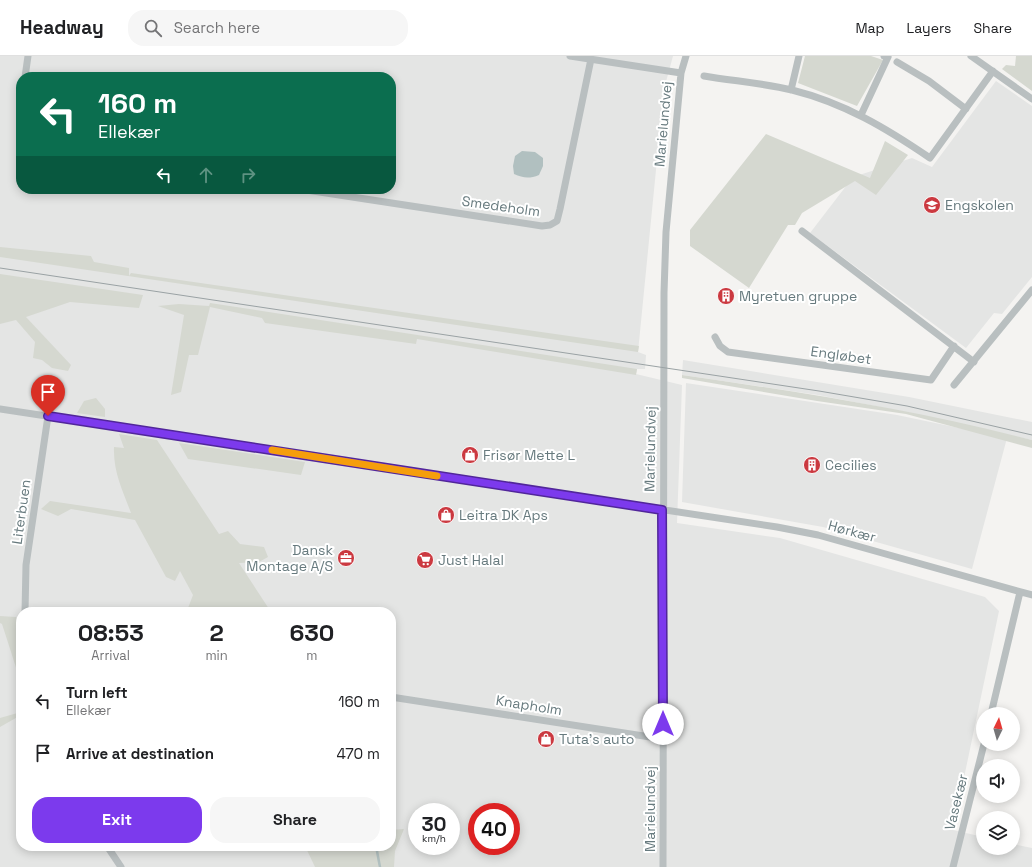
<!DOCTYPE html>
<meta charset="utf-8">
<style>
body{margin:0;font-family:"Space Grotesk",sans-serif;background:#f6f6f6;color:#202124;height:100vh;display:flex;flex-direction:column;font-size:15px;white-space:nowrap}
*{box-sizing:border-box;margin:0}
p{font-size:13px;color:#757577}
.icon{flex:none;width:22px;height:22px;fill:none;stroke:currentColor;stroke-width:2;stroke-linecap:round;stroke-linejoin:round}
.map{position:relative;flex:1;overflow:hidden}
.panel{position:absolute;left:16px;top:551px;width:380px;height:244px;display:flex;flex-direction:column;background:#fff;border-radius:16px;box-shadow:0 2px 10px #0003}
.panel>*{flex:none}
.hud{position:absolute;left:16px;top:16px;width:380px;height:122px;border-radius:16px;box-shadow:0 2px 10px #0003;background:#0b6e4f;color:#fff;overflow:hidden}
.needle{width:26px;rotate:5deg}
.buttons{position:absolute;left:976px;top:651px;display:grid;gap:8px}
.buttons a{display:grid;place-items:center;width:44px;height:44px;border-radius:50%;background:#fff;box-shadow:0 2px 10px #0003;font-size:20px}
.speed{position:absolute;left:408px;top:747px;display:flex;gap:8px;font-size:20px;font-weight:700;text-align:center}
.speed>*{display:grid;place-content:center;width:52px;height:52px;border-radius:50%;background:#fff;box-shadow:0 2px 10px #0003;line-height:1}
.speed small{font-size:10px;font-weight:400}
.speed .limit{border:6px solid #d22;background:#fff;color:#111}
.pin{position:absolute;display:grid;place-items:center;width:34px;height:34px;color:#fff;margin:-41px -17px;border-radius:50% 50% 50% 0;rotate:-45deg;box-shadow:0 0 4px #0007}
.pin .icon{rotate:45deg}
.me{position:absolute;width:44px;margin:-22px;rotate:0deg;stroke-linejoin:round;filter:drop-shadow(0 0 3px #0008)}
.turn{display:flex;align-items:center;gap:14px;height:84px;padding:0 16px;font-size:18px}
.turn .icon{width:52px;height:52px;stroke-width:2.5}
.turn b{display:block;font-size:28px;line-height:34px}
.lanes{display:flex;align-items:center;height:38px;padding:0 16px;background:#0003;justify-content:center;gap:20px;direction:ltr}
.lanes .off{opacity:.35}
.eta{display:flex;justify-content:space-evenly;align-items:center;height:68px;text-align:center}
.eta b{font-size:24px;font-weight:800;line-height:28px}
.button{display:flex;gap:8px;margin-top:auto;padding:8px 16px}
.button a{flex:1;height:46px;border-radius:16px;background:#7c3aed;color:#fff;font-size:16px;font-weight:800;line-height:46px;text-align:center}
.button a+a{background:#f6f6f6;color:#202124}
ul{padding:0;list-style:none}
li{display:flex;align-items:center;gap:12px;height:52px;padding:0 16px}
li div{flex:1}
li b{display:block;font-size:15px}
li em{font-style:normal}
header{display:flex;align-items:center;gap:24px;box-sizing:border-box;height:56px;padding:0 20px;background:#fff;border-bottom:1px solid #e0e0e0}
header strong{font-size:19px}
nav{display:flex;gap:22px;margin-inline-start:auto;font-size:14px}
.search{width:280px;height:36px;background:#f6f6f6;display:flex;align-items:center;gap:10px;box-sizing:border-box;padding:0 14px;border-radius:16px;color:#757577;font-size:15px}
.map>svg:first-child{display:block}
</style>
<header>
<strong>Headway</strong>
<div class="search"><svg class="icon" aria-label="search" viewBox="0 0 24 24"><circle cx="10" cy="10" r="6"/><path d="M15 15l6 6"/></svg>Search here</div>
<nav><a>Map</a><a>Layers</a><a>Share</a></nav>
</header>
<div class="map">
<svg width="1032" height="811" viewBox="0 0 1032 811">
<rect width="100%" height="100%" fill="#f4f3f1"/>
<!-- built -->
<path fill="#e4e5e4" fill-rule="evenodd" d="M0 0H673L664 33 638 296 646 299 645 313H637L636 318 682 329 677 467 780 482 985 541 999 555 953 774 983 781V792H1013V788L1032 792V811H0ZM21 21H391V133H21ZM21 556H391V790H21ZM417 756H451V790H417ZM477 756H511V790H477Z
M996 25 1032 50V221L1002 258 994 257 966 292 810 177 853 121 912 102 932 111Z
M683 304 909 341 1032 366V384L906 356 818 339 682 319Z
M686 327 897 359 1007 382 972 513 823 471 682 446Z"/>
<!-- green -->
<path fill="#d5d8d0" d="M805 0H871L883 4 857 50 798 27Z
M1016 0H1032V35L1002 13 1006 9 1015 10Z
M766 78 870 122 885 85 908 99 876 139 855 125 802 157 795 169H788L749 232 690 190V174Z
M0 191 91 200 94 206 129 212V220L131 217 639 290 638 296 0 201Z
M0 218 143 239 139 252 70 246 26 261 71 309 68 315 52 312 42 304 33 302 35 286 16 264 0 268Z
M210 247 637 313 636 319 417 283 416 288 265 267 262 262 210 251 198 299H189L181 336 171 339 184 259 158 250 179 248 209 250Z
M682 319C800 336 917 354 1032 384V392L906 358 817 345 682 322Z
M96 342 105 353V361L77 357 84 345Z
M119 378 157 384 219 478 228 475 240 488 264 491 268 501 259 506 239 507 271 556H190L188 552 193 539 180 515 175 525 166 521 135 464 71 453 58 460 41 453 50 445 131 457C123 435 113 416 114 391L124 392Z
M179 387 305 406 301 419 188 403Z
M0 560 16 561 21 591V627L2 568 0 567Z
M21 656V659L0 671V662Z
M404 773 395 795 394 811H315L305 790H391V774Z"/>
<!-- water -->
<path fill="#b1c0c0" d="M522 95 535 96 543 102V110L539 119C529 123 523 122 514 118L513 110 515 100Z"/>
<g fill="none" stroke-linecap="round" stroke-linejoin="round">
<!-- stream -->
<path stroke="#b1c0c0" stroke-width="2.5" d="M376 790 380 811"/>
<!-- minor -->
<path stroke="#b9bfc0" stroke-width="7" d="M570 0 681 17
M971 0 1032 43
M897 6 929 25 966 53
M704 20C733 25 763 27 792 34 844 47 886 72 930 102L993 15
M25 21 28 0
M791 34 799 0
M861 59 888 1 884 0
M300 133 542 170 550 169 557 165 560 153 591 3
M802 175 974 306
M715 281 720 290 728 296 931 324 954 290
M954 329 1032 234
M0 353 777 471 818 479 1032 539
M25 556 26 509 48 360
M391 641 663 683
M991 658 1020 536
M107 790 121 811
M663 811 664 237 666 176 681 17 686 0
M953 811 984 688"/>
<!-- tram -->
<path stroke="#9aa2a4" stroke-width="1" d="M0 212 819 335 907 350 1032 379"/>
</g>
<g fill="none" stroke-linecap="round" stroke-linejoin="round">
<!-- route casing -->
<g stroke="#51269a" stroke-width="10">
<path id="route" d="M48 360 662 454 663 668"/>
</g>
<!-- route -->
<use href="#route" stroke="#7c3aed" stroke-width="7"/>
<!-- slow -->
<path stroke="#f59e0b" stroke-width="7" d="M272 394 437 420"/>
</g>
<!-- icons -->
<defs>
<g id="school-disc" transform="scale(0.9)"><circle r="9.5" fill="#cb3940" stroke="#fff"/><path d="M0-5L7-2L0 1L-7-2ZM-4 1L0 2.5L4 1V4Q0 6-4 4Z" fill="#fff"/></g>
<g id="building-disc" transform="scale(0.9)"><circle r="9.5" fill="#cb3940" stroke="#fff"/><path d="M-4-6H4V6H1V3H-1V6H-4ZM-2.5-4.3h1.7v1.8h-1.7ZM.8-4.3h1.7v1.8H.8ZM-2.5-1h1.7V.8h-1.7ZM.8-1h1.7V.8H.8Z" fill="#fff"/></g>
<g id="shop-disc" transform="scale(0.9)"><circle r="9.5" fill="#cb3940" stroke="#fff"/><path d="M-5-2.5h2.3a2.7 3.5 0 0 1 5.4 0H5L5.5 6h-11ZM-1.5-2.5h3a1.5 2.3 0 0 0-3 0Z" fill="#fff"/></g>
<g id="office-disc" transform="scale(0.9)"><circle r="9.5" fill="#cb3940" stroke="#fff"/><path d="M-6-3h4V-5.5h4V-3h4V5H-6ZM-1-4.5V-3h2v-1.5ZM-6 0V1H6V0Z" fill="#fff"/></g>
<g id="supermarket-disc" transform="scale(0.9)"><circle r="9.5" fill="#cb3940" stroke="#fff"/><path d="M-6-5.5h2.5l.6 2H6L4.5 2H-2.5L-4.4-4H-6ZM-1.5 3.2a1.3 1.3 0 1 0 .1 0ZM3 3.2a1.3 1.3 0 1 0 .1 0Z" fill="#fff"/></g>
</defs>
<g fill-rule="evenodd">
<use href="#school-disc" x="932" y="149"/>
<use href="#building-disc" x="726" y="240"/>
<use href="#shop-disc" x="470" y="399"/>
<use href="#building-disc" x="812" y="409"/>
<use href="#shop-disc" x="446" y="459"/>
<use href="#office-disc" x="346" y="502"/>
<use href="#supermarket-disc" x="425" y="504"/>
<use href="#shop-disc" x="546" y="683"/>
</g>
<g text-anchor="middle" stroke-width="4" stroke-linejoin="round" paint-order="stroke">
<!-- street labels -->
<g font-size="14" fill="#677a7e" stroke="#fff">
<text transform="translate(663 68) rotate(-85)" y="5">Marielundvej</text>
<text transform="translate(501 150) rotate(8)" y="5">Smedeholm</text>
<text transform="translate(841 299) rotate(8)" y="5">Engløbet</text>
<text transform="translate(650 393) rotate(-89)" y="5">Marielundvej</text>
<text transform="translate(21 456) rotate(-82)" y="5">Literbuen</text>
<text transform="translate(852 475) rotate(15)" y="5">Hørkær</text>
<text transform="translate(529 649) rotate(9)" y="5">Knapholm</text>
<text transform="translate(956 746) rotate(-76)" y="5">Vasekær</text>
<text transform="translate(650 753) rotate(-90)" y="5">Marielundvej</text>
</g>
<!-- poi labels -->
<g font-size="14" fill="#677a7e" stroke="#fff" text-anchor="start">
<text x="945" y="154">Engskolen</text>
<text x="739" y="245">Myretuen gruppe</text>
<text x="483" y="404">Frisør Mette L</text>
<text x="825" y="414">Cecilies</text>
<text x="459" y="464">Leitra DK Aps</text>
<text x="333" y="499" text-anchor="end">Dansk<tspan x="333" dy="16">Montage A/S</tspan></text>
<text x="438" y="509">Just Halal</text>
<text x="559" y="688">Tuta's auto</text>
</g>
</g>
</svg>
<div class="buttons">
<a><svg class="needle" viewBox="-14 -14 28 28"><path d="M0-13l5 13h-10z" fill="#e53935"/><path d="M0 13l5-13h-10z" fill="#757577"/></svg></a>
<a><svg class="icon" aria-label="sound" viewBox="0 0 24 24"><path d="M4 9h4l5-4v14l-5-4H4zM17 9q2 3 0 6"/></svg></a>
<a><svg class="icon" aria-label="layers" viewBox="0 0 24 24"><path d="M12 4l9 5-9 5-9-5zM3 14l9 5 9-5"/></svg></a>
</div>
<div class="speed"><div>30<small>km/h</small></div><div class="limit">40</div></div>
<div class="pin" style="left:48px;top:360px;background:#d93025"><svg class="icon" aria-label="arrive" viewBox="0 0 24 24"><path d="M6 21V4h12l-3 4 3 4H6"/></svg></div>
<svg class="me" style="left:663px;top:668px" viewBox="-20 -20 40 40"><circle r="19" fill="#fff"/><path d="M0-13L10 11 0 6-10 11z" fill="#7c3aed"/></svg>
<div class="hud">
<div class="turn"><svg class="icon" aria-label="left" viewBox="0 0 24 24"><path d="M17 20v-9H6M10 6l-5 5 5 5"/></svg><div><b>160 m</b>Ellekær</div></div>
<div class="lanes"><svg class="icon" aria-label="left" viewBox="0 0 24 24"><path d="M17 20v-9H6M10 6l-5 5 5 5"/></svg><svg class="icon off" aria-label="ahead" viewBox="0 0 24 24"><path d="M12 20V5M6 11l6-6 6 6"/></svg><svg class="icon off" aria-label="right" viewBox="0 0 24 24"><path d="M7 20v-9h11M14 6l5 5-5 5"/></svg></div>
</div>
<section class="panel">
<div class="eta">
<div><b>08:53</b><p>Arrival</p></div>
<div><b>2</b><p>min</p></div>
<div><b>630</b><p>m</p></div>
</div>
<ul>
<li><svg class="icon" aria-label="left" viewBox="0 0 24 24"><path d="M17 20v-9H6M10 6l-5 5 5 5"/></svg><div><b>Turn left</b><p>Ellekær</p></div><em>160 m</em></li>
<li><svg class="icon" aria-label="arrive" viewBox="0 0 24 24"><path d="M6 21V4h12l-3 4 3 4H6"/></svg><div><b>Arrive at destination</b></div><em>470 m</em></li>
</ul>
<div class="button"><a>Exit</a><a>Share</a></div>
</section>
</div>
